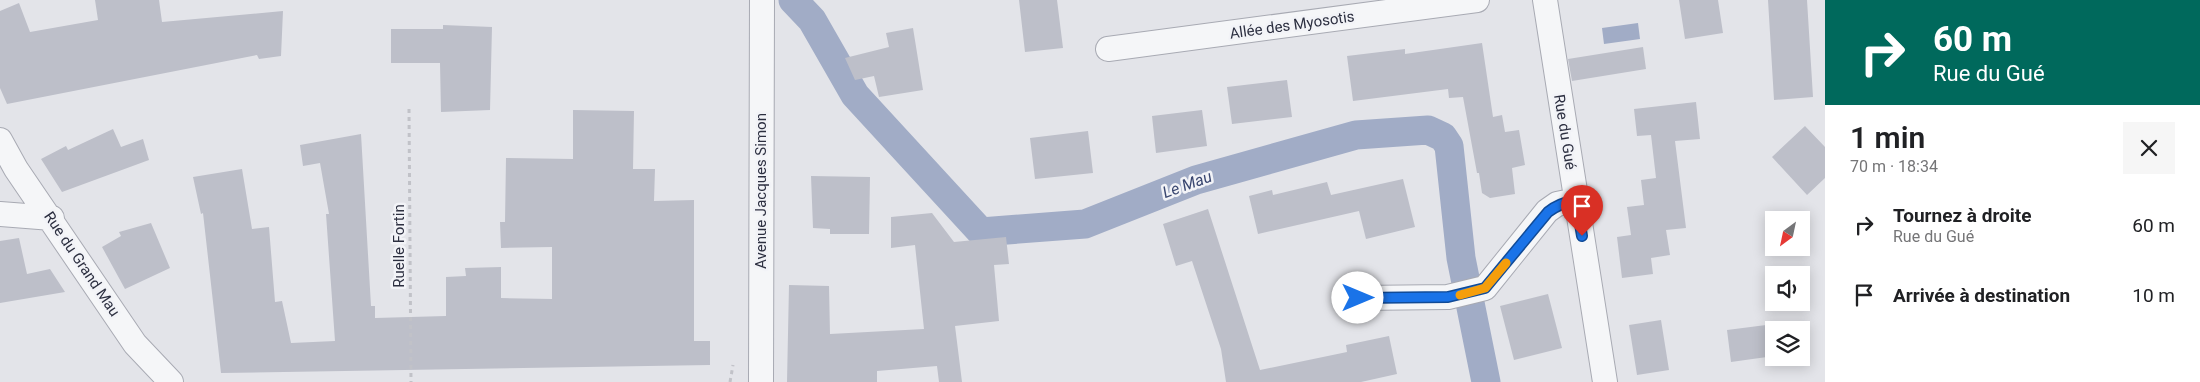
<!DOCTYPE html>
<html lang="fr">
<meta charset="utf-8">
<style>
body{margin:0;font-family:Roboto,sans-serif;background:#f6f6f6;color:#202124;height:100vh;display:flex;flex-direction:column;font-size:19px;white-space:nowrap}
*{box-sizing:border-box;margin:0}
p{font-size:16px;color:#757577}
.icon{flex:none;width:28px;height:28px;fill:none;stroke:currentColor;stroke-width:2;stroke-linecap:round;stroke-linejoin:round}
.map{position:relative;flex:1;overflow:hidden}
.details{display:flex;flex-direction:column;background:#fff;width:375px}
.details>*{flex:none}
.top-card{background:#00695c;color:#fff;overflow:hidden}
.needle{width:32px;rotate:213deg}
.fabs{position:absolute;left:1765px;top:211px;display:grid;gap:10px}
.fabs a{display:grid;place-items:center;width:45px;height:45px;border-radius:0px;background:#fff;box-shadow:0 2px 12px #0003;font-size:25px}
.pin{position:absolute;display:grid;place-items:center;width:42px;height:42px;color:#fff;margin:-51px -21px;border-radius:50% 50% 50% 0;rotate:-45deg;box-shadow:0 0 5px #0007}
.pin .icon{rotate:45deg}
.me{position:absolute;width:55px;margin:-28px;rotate:90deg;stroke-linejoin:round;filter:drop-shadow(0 0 4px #0008)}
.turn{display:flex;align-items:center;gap:18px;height:105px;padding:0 25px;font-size:22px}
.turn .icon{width:65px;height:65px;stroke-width:2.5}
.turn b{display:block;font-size:35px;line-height:42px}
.round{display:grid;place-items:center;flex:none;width:52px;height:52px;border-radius:0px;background:#f6f6f6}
.head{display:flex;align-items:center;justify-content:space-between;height:85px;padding:0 25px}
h1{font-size:30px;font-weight:600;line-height:38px}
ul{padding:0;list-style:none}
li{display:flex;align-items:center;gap:15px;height:70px;padding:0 25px}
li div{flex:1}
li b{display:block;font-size:19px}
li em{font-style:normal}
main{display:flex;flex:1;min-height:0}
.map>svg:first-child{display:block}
</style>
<main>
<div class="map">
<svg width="1825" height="382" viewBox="0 0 1825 382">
<rect width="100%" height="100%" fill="#e3e4e9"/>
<!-- water -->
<path fill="#a1acc6" d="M1638 23 1640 39 1604 44 1602 28Z"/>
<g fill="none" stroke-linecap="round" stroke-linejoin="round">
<!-- canal -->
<path stroke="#a1acc6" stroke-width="29" d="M793 0 812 20 855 95 981 232 1085 224 1196 180 1356 135 1428 130 1443 137 1449 146 1461 258 1486 382"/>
</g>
<!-- building -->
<path fill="#bdbfc9" d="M95 0H159L162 22 283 11 281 56 259 59 257 55 7 104 0 88V11L19 3 30 32 98 20Z
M1019 0H1057L1063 48 1025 52Z
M1679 0H1718L1723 33 1685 39Z
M1768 0H1807L1813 97 1774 100Z
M443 25 492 27 490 110 441 112 440 63H391V29H443Z
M913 28 923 90 879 97 874 76 855 80 845 58 889 47 886 33Z
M1482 43 1493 117 1502 115 1505 132 1519 130 1525 165 1512 168 1515 194 1490 198 1482 193 1479 173H1477L1463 97 1449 98 1448 89 1353 101 1347 56 1405 49V54Z
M1643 47 1646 69 1572 81 1568 59Z
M1287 80 1292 117 1232 124 1227 87Z
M1696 102 1700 139 1675 141 1686 228 1666 230 1670 255 1651 258 1653 274 1622 278 1617 237 1631 235 1627 207 1644 205 1641 180 1656 178 1651 135 1637 136 1634 109Z
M573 110 634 111 633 169H655L654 201 694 200V341H710V365L221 373 203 213 201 214 193 177 242 169 252 229 269 227 275 302 282 301 291 343 335 341 326 214H329L320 163 303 166 300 145 361 134 371 306H375V318L446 316V277L466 276 465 268 501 267V298L552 299V247L501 248 500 222H505L506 158 573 159Z
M1202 110 1207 146 1156 153 1152 116Z
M1805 126 1825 147V178L1807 195 1772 157Z
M113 129 121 147 143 139 149 160 62 192 41 159 66 146 68 150Z
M1088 131 1093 173 1035 179 1030 138Z
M811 176 870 177 869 234H830V229L813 228Z
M1403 179 1415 227 1366 239 1359 211 1258 234 1249 196 1272 190 1273 195 1327 182 1331 195Z
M1208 209 1260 370 1347 352 1346 345 1389 336 1397 374 1361 382H1226L1221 349 1192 261 1176 266 1163 224Z
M932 213 954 242 1006 237 1009 264 994 265 999 321 955 326 962 382H939L937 366 877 371V382H787L789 285 829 286 830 334 924 329 915 245 891 248V217Z
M151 223 170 268 125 289 102 247 121 236 119 232Z
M19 238 27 274 50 269 65 292 0 303V241Z
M1548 294 1562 348 1514 360 1500 306Z
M1661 320 1669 370 1637 375 1629 325Z
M1774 324V356L1731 362 1727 330Z"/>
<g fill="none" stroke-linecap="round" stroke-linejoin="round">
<!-- street casing -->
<g stroke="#a8aab3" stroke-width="26">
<path id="street" d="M1545 0 1605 382
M1108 49 1477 0
M0 140 16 169 135 344 171 382
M0 214 52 218
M1359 298 1448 297 1485 288 1547 211 1557 204 1576 200
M761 382 762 0"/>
</g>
<!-- path -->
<path stroke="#c1c2c8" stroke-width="3" stroke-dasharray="4 4" stroke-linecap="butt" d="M409 109 411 382
M730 382 733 365"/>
<!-- street -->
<use href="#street" stroke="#f5f6f8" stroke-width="24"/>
</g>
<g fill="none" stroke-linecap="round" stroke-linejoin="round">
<!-- route casing -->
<g stroke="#114b97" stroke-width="12">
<path id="route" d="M1358 298 1448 297 1485 288 1548 212C1557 205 1565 202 1576 200L1582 236"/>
</g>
<!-- route -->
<use href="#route" stroke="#1a73e8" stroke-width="9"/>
<!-- slow -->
<path stroke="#f59e0b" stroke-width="9" d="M1460 295 1485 288 1506 263"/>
</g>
<g text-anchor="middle" stroke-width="5" stroke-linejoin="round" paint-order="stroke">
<!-- street labels -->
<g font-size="15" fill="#2c2f40" stroke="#f2f3f7">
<text transform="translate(1292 25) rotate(-8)" y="5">Allée des Myosotis</text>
<text transform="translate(1565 132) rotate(81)" y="5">Rue du Gué</text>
<text transform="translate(761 191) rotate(-90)" y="5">Avenue Jacques Simon</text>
<text transform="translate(399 246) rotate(-90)" y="5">Ruelle Fortin</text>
<text transform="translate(82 264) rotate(56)" y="5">Rue du Grand Mau</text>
</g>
<!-- water labels -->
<g font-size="16" font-style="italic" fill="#3a4770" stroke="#f2f3f7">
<text transform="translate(1187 184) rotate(-20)" y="6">Le Mau</text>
</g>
</g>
</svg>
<div class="fabs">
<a><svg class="needle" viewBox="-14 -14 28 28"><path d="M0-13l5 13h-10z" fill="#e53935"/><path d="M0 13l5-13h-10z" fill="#757577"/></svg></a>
<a><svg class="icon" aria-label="sound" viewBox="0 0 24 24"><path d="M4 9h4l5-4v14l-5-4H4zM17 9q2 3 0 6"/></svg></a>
<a><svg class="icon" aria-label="layers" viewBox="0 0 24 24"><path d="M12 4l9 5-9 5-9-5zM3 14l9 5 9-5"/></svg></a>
</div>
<div class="pin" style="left:1582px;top:236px;background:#d93025"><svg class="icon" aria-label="arrive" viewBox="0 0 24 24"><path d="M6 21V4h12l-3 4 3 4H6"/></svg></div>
<svg class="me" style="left:1358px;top:298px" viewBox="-20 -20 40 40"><circle r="19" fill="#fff"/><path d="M0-13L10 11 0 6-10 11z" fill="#1a73e8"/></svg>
</div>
<section class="details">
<div class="top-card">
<div class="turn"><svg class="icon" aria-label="right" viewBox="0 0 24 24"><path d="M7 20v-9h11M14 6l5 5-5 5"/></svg><div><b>60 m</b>Rue du Gué</div></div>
</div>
<div class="head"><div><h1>1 min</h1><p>70 m · 18:34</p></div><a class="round"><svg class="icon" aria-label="close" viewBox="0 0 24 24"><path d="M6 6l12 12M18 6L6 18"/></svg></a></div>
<ul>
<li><svg class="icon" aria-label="right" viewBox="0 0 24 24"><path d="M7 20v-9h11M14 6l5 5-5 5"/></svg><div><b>Tournez à droite</b><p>Rue du Gué</p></div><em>60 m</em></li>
<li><svg class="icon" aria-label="arrive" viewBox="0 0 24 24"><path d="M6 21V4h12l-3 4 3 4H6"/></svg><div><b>Arrivée à destination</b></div><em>10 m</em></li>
</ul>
</section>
</main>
